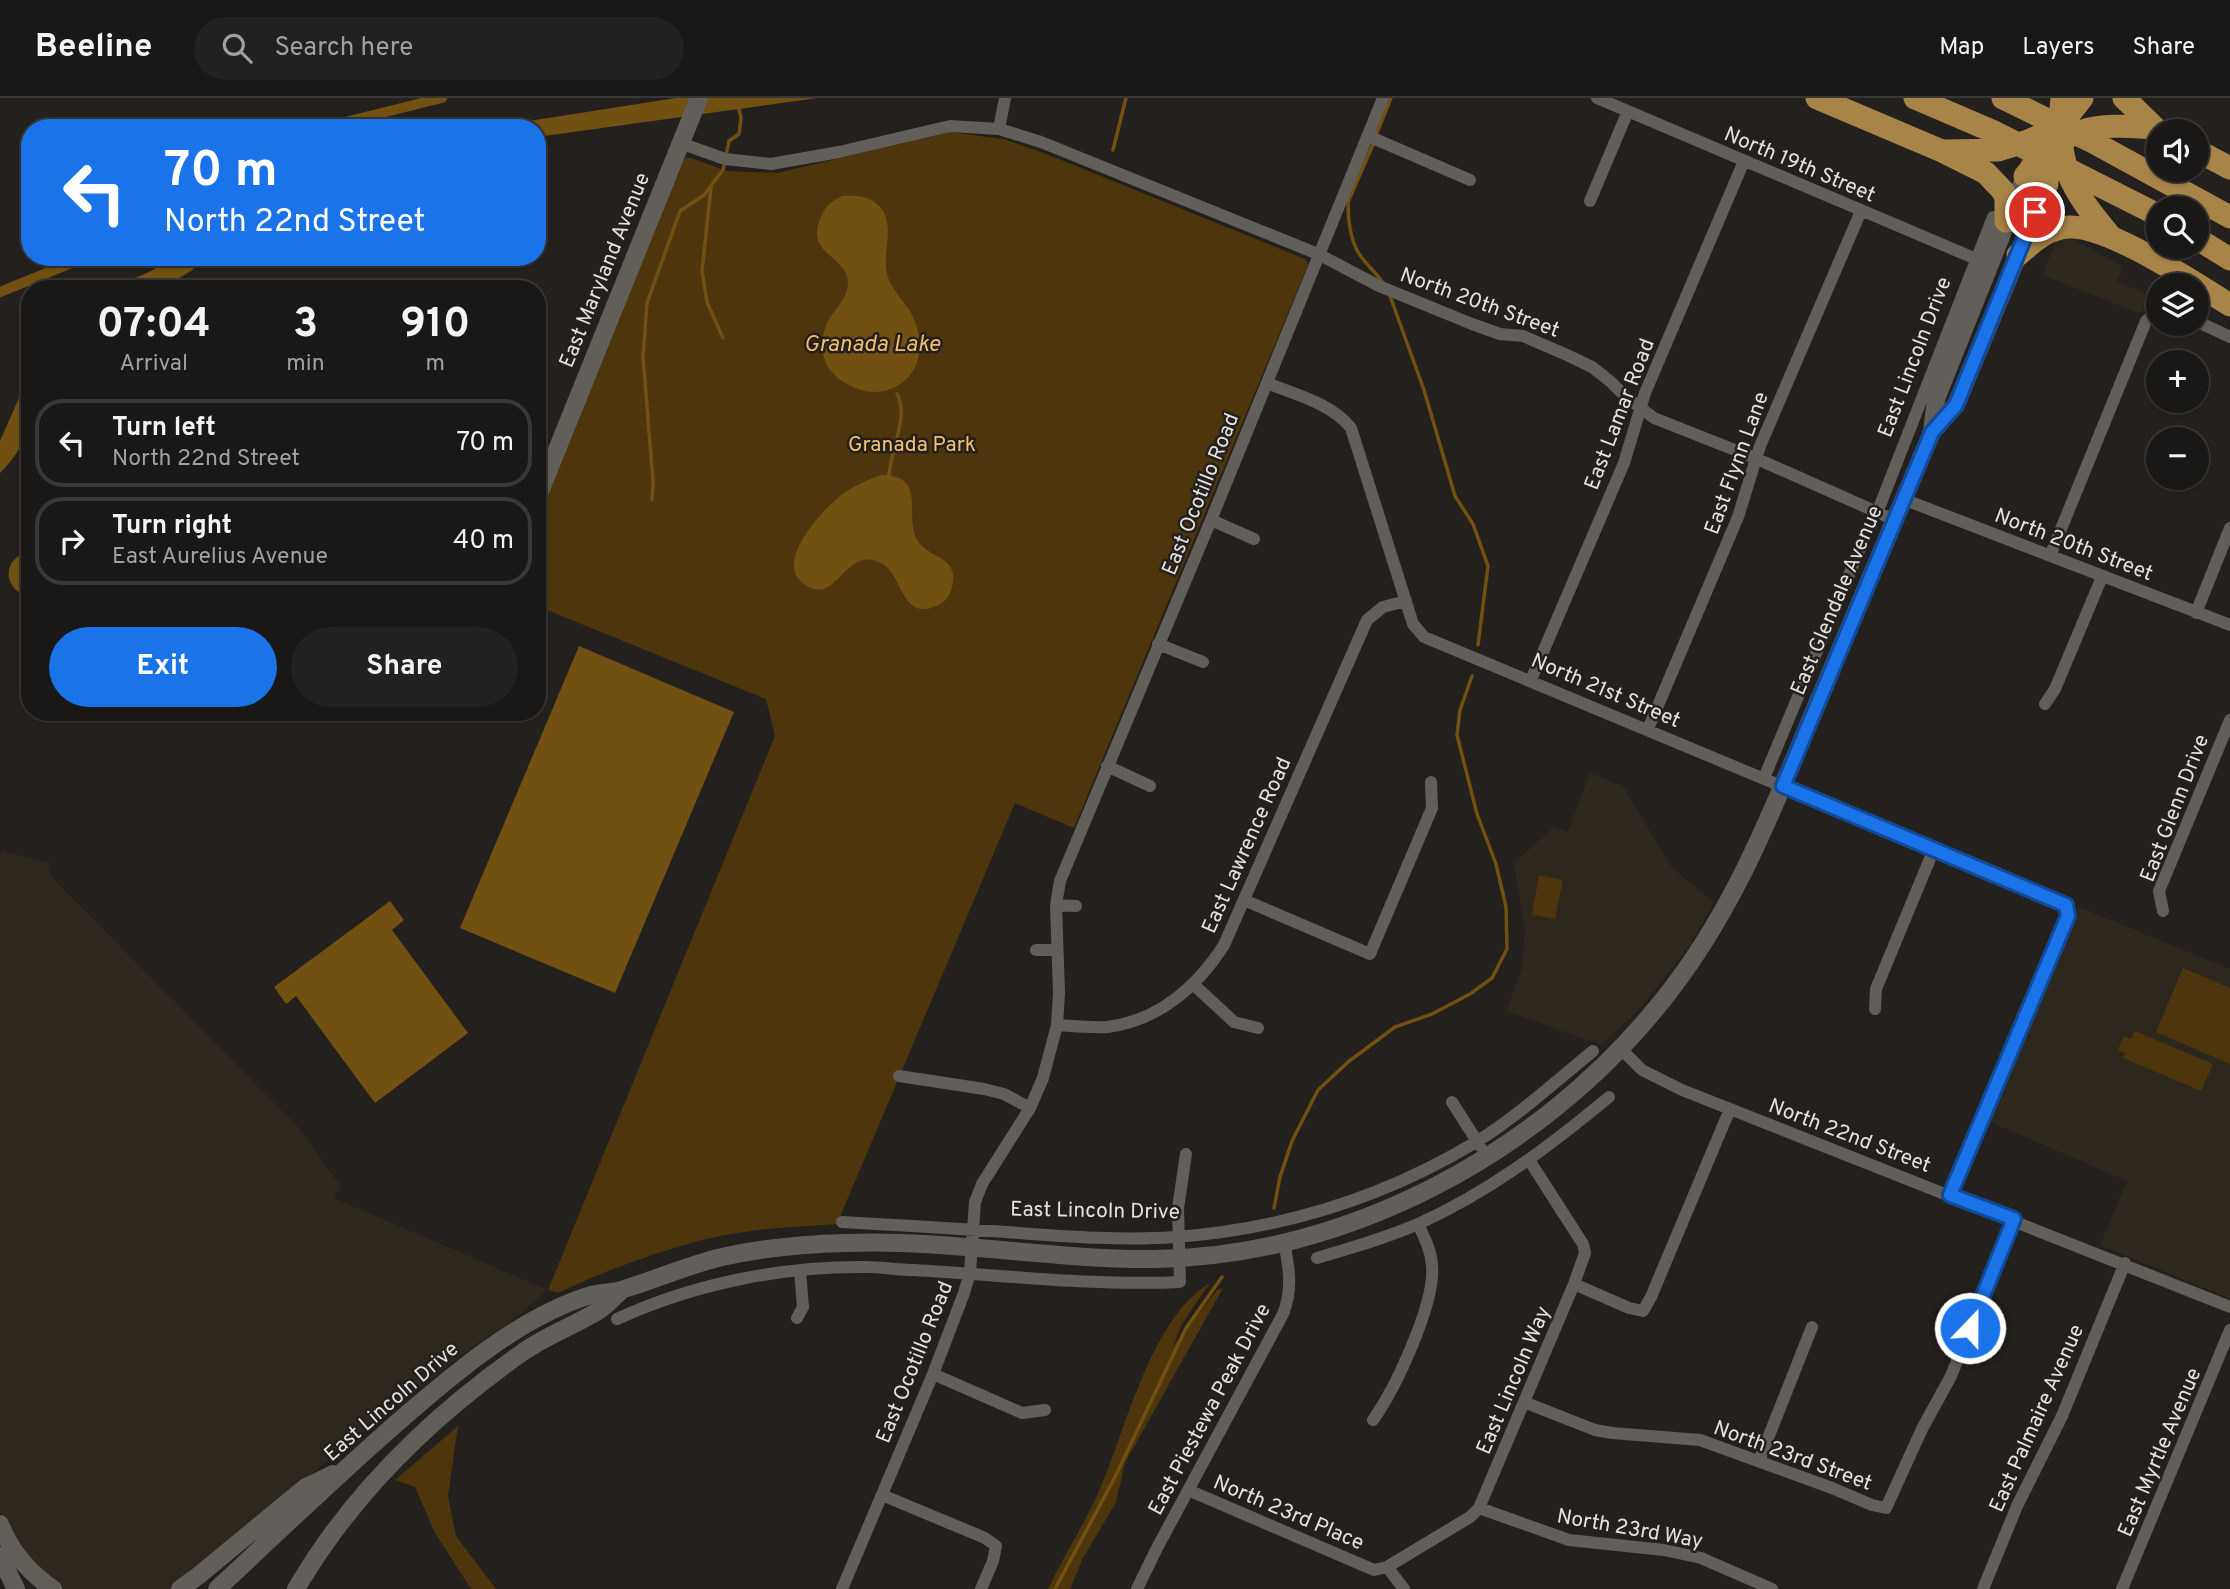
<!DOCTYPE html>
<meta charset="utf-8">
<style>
body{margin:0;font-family:Overpass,sans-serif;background:#23211f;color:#f1f3f6;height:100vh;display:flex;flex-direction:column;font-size:26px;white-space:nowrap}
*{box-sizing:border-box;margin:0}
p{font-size:23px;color:#9fa0a1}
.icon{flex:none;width:38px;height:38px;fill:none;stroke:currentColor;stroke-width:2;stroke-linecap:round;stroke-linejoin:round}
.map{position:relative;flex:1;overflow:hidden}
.sheet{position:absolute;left:21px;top:182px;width:525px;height:441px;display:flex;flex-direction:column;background:#1a1816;border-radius:28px;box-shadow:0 2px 5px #0004,0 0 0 2px #383735}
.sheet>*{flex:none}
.hud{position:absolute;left:21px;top:21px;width:525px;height:147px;border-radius:28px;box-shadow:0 2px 5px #0004,0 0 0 2px #383735;background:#1a73e8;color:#fff;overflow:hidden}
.fabs{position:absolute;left:2146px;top:21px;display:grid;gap:14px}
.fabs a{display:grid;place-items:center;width:63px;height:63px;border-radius:50%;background:#1a1816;box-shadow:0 2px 5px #0004,0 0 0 2px #383735;font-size:35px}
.pin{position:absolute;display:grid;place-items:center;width:60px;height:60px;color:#fff;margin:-30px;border:4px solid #fff;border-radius:50%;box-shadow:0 2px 7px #0007}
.me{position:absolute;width:77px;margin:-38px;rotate:22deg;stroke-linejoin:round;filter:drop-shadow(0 0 5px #0008)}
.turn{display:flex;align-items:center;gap:24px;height:147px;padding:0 28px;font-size:32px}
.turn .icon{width:91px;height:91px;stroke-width:2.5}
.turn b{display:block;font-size:49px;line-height:60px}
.eta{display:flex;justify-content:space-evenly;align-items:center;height:119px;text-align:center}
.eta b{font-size:42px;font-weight:700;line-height:49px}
.primary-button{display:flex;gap:14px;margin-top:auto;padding:14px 28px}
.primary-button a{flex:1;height:80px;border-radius:42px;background:#1a73e8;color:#fff;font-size:28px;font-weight:700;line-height:80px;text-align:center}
.primary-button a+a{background:#23211f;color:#f1f3f6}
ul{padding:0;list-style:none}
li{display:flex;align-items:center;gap:21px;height:88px;margin:0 14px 10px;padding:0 14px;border:4px solid #383735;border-radius:28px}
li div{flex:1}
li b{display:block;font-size:26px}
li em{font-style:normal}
header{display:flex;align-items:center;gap:42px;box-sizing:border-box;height:98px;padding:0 35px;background:#1a1816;border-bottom:2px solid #383735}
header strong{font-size:33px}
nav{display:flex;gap:38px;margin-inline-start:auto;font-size:24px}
.search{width:490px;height:63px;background:#23211f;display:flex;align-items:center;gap:18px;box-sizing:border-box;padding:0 24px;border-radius:38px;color:#9fa0a1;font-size:26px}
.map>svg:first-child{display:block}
</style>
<header>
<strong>Beeline</strong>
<div class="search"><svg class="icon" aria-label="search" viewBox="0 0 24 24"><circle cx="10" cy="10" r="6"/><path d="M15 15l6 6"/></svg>Search here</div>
<nav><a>Map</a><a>Layers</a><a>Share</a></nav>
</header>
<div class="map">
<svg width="2230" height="1491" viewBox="0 0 2230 1491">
<rect width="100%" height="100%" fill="#23201d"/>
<!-- built -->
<path fill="#2d271e" d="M2064 141 2075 142 2123 169 2117 184 2155 199 2142 214H2136L2042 177 2056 143Z
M1590 675 1623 688 1672 770 1714 804 1691 846 1642 908 1602 947 1506 913 1522 870 1525 833 1514 764 1549 734 1553 728 1568 734Z
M2 753 49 765V776L297 1028 341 1088 334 1100 548 1192 512 1223 471 1250 393 1310 321 1368 267 1416 174 1491H63L42 1478 9 1438 0 1414V758Z
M2079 809 2230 871V1201L2100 1147 2127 1083 1988 1023Z"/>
<!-- green -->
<path fill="#4d360c" d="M950 34 1003 41 1044 55 1305 161 1308 167 1074 730 1015 705 837 1126C791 1129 743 1131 698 1143 650 1156 602 1174 558 1195L548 1192 775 638 766 601 537 508V418L681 65 685 60H691L727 73 777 75Z
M1539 777 1563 782 1555 821 1532 817Z
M2183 870 2230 890V966L2156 934Z
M2135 933 2213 966 2201 993 2123 960 2125 955 2118 952 2124 938 2131 941Z
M1210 1185 1182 1226 1173 1248 1217 1192 1223 1190 1125 1365 1116 1404 1082 1462 1070 1491H1048C1063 1460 1081 1431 1096 1400 1125 1338 1148 1222 1210 1185Z
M458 1328 448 1398 456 1438 496 1491H471L435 1435 415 1389 395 1382Z"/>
<!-- water -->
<path fill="#715012" d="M676 0H817L537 39V30H484Z
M843 98C858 97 871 98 881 110 897 131 879 159 889 182 894 193 903 203 910 213 926 242 924 280 888 292 872 297 856 292 842 283 819 268 817 241 831 218 838 208 847 200 848 186 849 157 803 157 821 119 826 107 831 103 843 98Z
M176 159H207L191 173 160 191H109L149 174Z
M30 275C30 317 33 343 0 375V343Z
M881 377C929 377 903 418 917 442 929 461 960 458 952 489 950 497 947 502 940 506 902 527 903 478 883 466 845 444 838 509 805 487 770 465 827 406 847 393 858 386 869 381 881 377Z
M30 454V498C2 494 1 458 30 454Z
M579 548 734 614 615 895 460 830Z
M390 803 404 822 392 832 468 935 375 1005 296 898 286 906 274 889Z"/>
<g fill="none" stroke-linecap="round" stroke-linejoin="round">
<!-- stream -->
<path stroke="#715012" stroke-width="3.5" d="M1376 37 1391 0
M1374 44 1348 104C1348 120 1350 140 1358 154 1364 165 1376 174 1383 185
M1113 52 1126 0
M711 89 702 173 707 204 723 240
M1390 198 1424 292 1455 398 1473 426 1488 468 1478 547
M889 377C891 352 909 317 897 296
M652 402 653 383 643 259 647 205 680 113 704 97 723 72 729 43 739 36 741 20 738 7
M1274 1110 1280 1079 1292 1043 1318 992 1348 964 1395 929 1432 916 1470 896 1492 880 1507 851 1506 809 1496 766 1477 716 1457 637 1460 612 1472 578
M1055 1491 1115 1379 1186 1230 1222 1179"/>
<!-- canal -->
<path stroke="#715012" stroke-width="10" d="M321 30 442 0
M0 194 86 159"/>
<!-- street -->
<path stroke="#625f5b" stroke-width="12" d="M1597 0 1988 166
M999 31 1005 0
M1368 38 1470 82
M680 45 725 61 771 66 839 54 950 28 999 31 1041 44 1318 156 1379 188 1472 226 1500 236 1523 238 1567 257 1592 269 1611 284 1626 299 1654 320 1755 360 1895 422
M1590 103 1628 13
M2196 223 2230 239
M1267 285C1296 297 1331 305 1351 330L1413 526 1424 539 2066 807 2068 818 1950 1097
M1903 401 2230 527
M1877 415 1993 119
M1211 422 1254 441
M2050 458 2146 223 2158 213
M2196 515 2230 430
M1158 546 1203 564
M1531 582 1624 365 1645 295 1744 63
M2045 606 2055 591 2102 479
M1648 631 1738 419 1760 348 1861 113
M1107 668 1150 688
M1764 680 1869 429
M1244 802 1370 856 1432 710 1431 684
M1056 807 1076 808
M2163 813 2159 793 2230 622
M1036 852H1056
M1194 887 1234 924 1258 930
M1875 911 1876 891 1934 751
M1057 927C1073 928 1091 930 1107 929 1158 923 1197 889 1224 847L1367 522 1383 509 1406 503
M1621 951 1642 972 1682 992 2230 1209
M899 978 984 991 1004 996 1030 1010
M1452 1004 1480 1048
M842 1124C896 1127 951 1130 1006 1134 1062 1138 1119 1143 1175 1139 1282 1131 1385 1099 1476 1044 1518 1018 1555 984 1593 953
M1317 1160C1351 1150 1386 1140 1418 1126 1489 1094 1550 1048 1609 999
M1574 1186 1629 1210 1643 1213 1651 1199 1730 1011
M797 1220 803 1209 800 1173
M617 1221C693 1186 782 1168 866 1169 882 1169 898 1172 914 1172 1002 1177 1092 1188 1180 1184L1178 1110 1186 1056
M933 1276 1022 1315 1045 1312
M1524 1304 1595 1332 1612 1335 1700 1342 1832 1390 1872 1407 1886 1410 1922 1331 1951 1278 2014 1121
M1373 1322C1395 1291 1436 1205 1432 1167 1431 1152 1424 1139 1418 1126
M1759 1363 1812 1229
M1188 1392 1374 1472 1387 1469 1470 1419 1479 1410 1574 1186 1585 1155 1583 1146 1529 1062
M882 1397 985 1440 996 1448 993 1463 981 1491
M1479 1410 1569 1442 1664 1452 1701 1460 1772 1491
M1387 1469 1404 1491
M842 1491 933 1276 964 1195 970 1174 975 1104 982 1086 1030 1010 1043 980 1057 927 1059 895 1056 807 1060 783 1211 422 1383 0
M1137 1491 1157 1450 1283 1216C1293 1191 1289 1169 1284 1144
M1983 1491 2017 1408 2062 1318 2125 1165
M2122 1491 2230 1232"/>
<!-- secondary -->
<path stroke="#625f5b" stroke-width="18" d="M1932 334 1956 307 2052 75
M537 401 699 0
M0 1426C11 1454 28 1474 53 1491
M0 1458 16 1491
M180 1491 198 1478 306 1389 333 1376
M217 1491C284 1429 349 1365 419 1306 468 1264 528 1216 591 1197 602 1194 614 1195 624 1191 657 1181 688 1167 722 1159 762 1150 805 1146 846 1145 949 1141 1051 1162 1154 1161 1346 1159 1538 1056 1658 908 1730 821 1769 721 1812 618 1852 523 1892 429 1932 334L1936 301 2030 66
M296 1491C352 1395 433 1317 523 1254 546 1238 573 1228 598 1213 606 1208 614 1199 622 1192"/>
<!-- highway -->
<path stroke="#a98448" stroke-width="23" d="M1817 0 1942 53 1986 75 2003 93 2006 100V123
M1915 0 1992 33 2158 117
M2003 0 2093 44 2230 119
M2062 0C2055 66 2070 90 2111 139
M2124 0 2157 32
M2046 47 2047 86
M2196 52 2230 70
M1945 53 1998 52 2028 43 2059 29 2082 0
M2025 78C2064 28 2093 25 2154 30
M2196 140 2230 161
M2018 157C2033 144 2047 130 2069 129 2109 127 2194 185 2230 207"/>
</g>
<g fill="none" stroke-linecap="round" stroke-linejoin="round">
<!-- route casing -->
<g stroke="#114b97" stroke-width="18">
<path id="route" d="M1970 1230 2014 1121 1950 1097 2068 818 2066 807 1783 688 1932 334 1956 307 2035 114"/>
</g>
<!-- route -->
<use href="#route" stroke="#1a73e8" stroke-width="12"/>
</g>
<g text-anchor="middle" stroke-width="5" stroke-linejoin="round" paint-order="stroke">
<!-- street labels -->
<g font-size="21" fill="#e3e2df" stroke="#23201d">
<text transform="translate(1800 66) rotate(23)" y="7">North 19th Street</text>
<text transform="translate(604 172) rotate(-68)" y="7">East Maryland Avenue</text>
<text transform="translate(1480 204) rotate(20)" y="7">North 20th Street</text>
<text transform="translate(1914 259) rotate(-69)" y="7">East Lincoln Drive</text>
<text transform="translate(1619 316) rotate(-69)" y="7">East Lamar Road</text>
<text transform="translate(1736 365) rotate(-70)" y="7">East Flynn Lane</text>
<text transform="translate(1200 396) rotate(-68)" y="7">East Ocotillo Road</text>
<text transform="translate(2074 446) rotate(21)" y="7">North 20th Street</text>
<text transform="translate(1836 502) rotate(-67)" y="7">East Glendale Avenue</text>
<text transform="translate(1606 592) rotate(23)" y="7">North 21st Street</text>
<text transform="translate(2174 710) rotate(-69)" y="7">East Glenn Drive</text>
<text transform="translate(1246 747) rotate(-66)" y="7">East Lawrence Road</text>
<text transform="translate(1850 1037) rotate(21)" y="7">North 22nd Street</text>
<text transform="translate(1095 1112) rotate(1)" y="7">East Lincoln Drive</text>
<text transform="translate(914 1264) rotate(-68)" y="7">East Ocotillo Road</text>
<text transform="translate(1513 1282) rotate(-67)" y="7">East Lincoln Way</text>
<text transform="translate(391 1303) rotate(-41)" y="7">East Lincoln Drive</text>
<text transform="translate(1209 1311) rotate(-62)" y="7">East Piestewa Peak Drive</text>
<text transform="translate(2036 1320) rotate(-66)" y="7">East Palmaire Avenue</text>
<text transform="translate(2159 1354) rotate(-67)" y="7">East Myrtle Avenue</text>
<text transform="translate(1793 1357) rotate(20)" y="7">North 23rd Street</text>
<text transform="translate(1289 1414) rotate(23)" y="7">North 23rd Place</text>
<text transform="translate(1630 1430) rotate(10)" y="7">North 23rd Way</text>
</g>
<!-- park labels -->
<g font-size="21" fill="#f6c26f" stroke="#23201d">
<text x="912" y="353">Granada Park</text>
</g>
<!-- water labels -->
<g font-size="23" font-style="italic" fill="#f0bd6a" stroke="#23201d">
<text x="872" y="253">Granada Lake</text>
</g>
</g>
</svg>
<div class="fabs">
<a><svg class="icon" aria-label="sound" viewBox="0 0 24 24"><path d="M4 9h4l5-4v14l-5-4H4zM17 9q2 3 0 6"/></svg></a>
<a><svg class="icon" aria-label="search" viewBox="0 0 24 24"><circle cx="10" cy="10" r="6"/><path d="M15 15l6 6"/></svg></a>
<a><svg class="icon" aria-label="layers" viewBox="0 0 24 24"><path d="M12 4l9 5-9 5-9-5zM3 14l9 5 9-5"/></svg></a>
<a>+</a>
<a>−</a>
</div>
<div class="pin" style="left:2035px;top:114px;background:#d93025"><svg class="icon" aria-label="arrive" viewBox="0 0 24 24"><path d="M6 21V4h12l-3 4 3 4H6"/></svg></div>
<svg class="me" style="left:1970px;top:1230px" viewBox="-20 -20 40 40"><circle r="17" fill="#1a73e8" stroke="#fff" stroke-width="3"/><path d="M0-11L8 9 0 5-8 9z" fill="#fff"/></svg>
<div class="hud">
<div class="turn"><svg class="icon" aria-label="left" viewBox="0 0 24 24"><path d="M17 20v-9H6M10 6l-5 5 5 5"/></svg><div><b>70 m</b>North 22nd Street</div></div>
</div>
<section class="sheet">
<div class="eta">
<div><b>07:04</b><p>Arrival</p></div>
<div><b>3</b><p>min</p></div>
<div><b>910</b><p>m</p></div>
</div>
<ul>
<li><svg class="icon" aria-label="left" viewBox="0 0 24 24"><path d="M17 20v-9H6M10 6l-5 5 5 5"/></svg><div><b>Turn left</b><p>North 22nd Street</p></div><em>70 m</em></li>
<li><svg class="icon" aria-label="right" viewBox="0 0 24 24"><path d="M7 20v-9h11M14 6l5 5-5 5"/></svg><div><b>Turn right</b><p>East Aurelius Avenue</p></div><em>40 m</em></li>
</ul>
<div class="primary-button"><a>Exit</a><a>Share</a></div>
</section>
</div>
